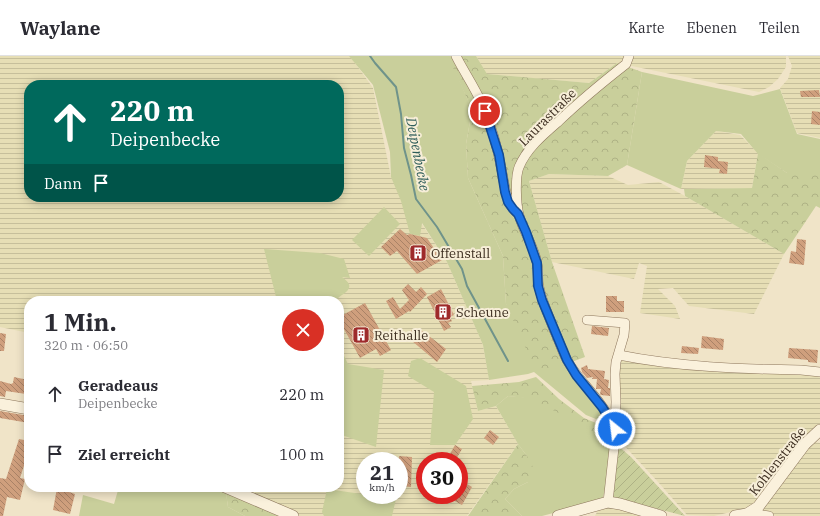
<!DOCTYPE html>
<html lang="de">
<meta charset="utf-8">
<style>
body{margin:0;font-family:"IBM Plex Serif",serif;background:#f7f7f7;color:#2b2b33;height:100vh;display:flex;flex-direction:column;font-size:15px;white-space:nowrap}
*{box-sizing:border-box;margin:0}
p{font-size:13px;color:#7c7c81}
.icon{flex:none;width:22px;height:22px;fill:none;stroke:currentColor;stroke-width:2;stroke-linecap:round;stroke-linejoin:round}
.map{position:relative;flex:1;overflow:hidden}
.details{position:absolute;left:24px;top:240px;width:320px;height:196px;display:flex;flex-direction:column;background:#fff;border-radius:16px;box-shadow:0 2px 10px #0003}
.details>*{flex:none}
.guide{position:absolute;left:24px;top:24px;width:320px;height:122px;border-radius:16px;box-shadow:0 2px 10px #0003;background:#00695c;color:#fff;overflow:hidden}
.speed{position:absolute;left:356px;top:396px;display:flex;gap:8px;font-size:20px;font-weight:700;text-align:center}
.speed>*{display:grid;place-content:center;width:52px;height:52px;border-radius:50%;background:#fff;box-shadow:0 2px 10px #0003;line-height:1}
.speed small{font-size:10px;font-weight:400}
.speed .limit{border:6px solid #d22;background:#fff;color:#111}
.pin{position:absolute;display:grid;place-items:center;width:34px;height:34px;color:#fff;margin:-17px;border:2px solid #fff;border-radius:50%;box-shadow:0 1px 4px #0007}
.me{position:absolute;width:44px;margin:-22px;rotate:331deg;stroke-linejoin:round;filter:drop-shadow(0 0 3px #0008)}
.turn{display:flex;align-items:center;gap:14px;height:84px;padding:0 20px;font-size:18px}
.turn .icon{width:52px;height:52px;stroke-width:2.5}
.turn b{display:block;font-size:28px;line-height:34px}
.then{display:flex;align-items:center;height:38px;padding:0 20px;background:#0003;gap:8px;font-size:15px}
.round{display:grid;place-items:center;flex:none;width:42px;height:42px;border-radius:21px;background:#f7f7f7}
.summary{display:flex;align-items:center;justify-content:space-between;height:68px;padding:0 20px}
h1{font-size:24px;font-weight:800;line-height:30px}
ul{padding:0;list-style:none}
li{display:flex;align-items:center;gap:12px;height:60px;padding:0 20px}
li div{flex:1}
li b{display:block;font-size:15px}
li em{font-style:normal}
header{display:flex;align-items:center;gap:24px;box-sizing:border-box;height:56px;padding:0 20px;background:#fff;border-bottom:1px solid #e1e1e2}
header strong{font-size:19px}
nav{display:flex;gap:22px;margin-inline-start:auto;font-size:14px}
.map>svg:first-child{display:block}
</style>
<header>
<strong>Waylane</strong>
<nav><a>Karte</a><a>Ebenen</a><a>Teilen</a></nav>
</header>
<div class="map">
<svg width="820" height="460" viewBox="0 0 820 460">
<defs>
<pattern id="farmland-rules" width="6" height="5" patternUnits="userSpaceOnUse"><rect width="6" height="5" fill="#e6deb5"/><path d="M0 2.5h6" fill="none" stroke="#c6bf9b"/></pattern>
<pattern id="forest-crowns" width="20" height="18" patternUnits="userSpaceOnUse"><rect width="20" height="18" fill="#c9cf9b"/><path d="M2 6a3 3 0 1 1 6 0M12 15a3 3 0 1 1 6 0" fill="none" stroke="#aeb285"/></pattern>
<pattern id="garden-furrows" width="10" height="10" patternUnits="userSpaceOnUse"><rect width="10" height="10" fill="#c9cf9b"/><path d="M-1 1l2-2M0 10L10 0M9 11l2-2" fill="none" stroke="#aeb285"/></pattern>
<pattern id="building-back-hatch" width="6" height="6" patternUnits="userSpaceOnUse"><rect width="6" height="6" fill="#cf9f7d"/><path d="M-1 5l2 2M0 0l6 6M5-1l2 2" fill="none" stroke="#a98266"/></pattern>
</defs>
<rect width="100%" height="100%" fill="#f0e4c8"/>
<!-- farmland -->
<path fill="url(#farmland-rules)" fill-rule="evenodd" d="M0 0H350L373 32 391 121 447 206 483 289 489 324 471 325 478 355 496 350 518 388 467 460H299L246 437 247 432 256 431H339V245H29V277L0 271ZM29 29H339V141H29ZM365 405H399V439H365ZM425 405H459V439H425Z
M476 0H786V11L778 23 769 31 759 36 617 7 589 27 486 18Z
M788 0H820V82L797 77 780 32 788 23 792 10Z
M716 75 740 79 758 97 752 132 681 133 687 105Z
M549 118 608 120 628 129 659 126 685 140 784 198 754 258 689 250 673 232 658 233 675 250 680 263 640 257 647 210 639 207 634 223 552 206 529 125Z
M621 302 820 318V371L763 439 747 452 714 460 687 459 658 426 618 383 619 370 616 319Z
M814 386 820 387V460H777L763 458 761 455 805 395Z
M610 448 649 460H595L599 452Z"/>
<!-- grass -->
<path fill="#c9cf9b" d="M349 0H449L472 54 466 88 468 122 503 200 506 248 566 308 611 369 586 359 534 316 528 318 489 324 483 289 447 206 422 167 420 180 410 178 401 145 391 121 390 96 373 29Z
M642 16 753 40 780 33 797 78 820 83V117H787L758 98 741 78 716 75 687 105 681 133 627 109Z
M384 151 400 168 369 200 352 184Z
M264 193 320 197 344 203 350 222 342 221C359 233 342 237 335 245H277Z
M339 290 348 308 384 314 376 391 339 378Z
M420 302 466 330 473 363 455 389H430L434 336 408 320 411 305Z
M508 340 533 342 598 378 603 370 611 374 607 427 602 444 542 460H522L505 443 514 433 528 426 527 400 518 388 496 350Z
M119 431H214L226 436 228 451 245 460H79L83 439 114 448Z
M327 433 396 443 392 460H324L322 456Z"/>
<!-- forest -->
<path fill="url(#forest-crowns)" d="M448 0H476L487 18 589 27 617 7 642 16 627 109 608 120 549 118 529 125 552 206 585 301 550 314 534 311 506 248 503 200 468 122 466 88 472 54Z
M758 97 787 117H820V152L816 150 784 198 685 140 684 133 752 132Z
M536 321 559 343 584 362 603 370 598 379 533 343 508 340 496 350 478 355 472 330 519 326Z
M518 388 527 400 534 413 528 426 514 433 505 443 522 460H468Z
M226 437 281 460H245L228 451Z"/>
<!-- garden -->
<path fill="url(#garden-furrows)" d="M617 389 631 401 685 460 612 441Z"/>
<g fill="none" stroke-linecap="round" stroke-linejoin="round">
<!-- stream -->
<path stroke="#6f938a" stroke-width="2" d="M370 0 375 7 396 31 401 58 404 92 411 119 416 143 437 171 462 213 467 230 508 305"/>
</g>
<!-- building -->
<path fill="url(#building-back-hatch)" d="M819 34 820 41H801L800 35Z
M812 55 820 56V69L811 68Z
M705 99 718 101V105L728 106 727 118 719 117 720 113 704 111Z
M400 173 407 179 410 178 427 182 442 204 417 218 397 195 390 200 381 191Z
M797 183 806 184 804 209 789 207 791 195 796 196Z
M408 228 416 236 421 231 427 238 410 256 409 255 396 263 386 245 393 241 400 253 409 244 402 234Z
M441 233 454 259 450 261 452 265 448 267 451 271 444 275 427 241Z
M606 240H617V245H624V256H606Z
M365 247 391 294 380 300 376 293 360 302 339 264V261Z
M592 270 609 272 608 280 591 278Z
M412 274 417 278 421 274 446 293 437 306 412 285 413 284 407 279Z
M0 277 6 278 4 295H0Z
M702 280 724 283 723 294 701 292Z
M682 290 699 292 698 298 681 297Z
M789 292 818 294 817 307 808 306V304L788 302Z
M587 309 588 313 605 315 604 323 609 324 608 332H610V340L601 339 600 338 601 333H596L597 323H592L593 321 587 322 582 316 581 312Z
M14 321 28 324 26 338 6 335 5 341 0 340V325L11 328 13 327Z
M0 355 29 360V367L0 362Z
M27 372H29V394L20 422 25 423 20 444 7 441 3 460H0V422L6 423 19 383 24 384Z
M490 374 499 381 493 389 484 382Z
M455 389 462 393 455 405H446Z
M399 400 412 401 411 431 399 430Z
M459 423 472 431 462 449 444 439H459Z
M57 432 75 438 70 458 53 454Z"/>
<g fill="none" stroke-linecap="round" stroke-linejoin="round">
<!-- minor casing -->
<g stroke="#8d765c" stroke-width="10">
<path id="minor" d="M456 0C464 16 474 30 481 46 491 68 498 93 502 116 505 132 506 147 518 158
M587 264 625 267 624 279 616 306 615 318 616 346 615 372
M619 299C678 311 741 313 801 314L820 316
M608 446 615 383C614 353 581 330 567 304 562 295 559 284 554 274 549 260 542 246 539 231 537 223 539 215 537 207 534 190 523 175 519 159 516 148 515 121 519 111 527 92 544 78 559 65 580 45 603 26 626 8L629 0
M754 455 762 459 769 460"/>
</g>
<!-- tertiary casing -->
<g stroke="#8d765c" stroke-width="12">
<path id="tertiary" d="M0 348 29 353
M225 431 293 460
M558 460 608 446 620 448 661 460
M735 460 747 458 758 451 805 388 820 374"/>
</g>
<!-- minor -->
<use href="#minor" stroke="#faf1dc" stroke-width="9"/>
<!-- tertiary -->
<use href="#tertiary" stroke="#faf1dc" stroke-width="11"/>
</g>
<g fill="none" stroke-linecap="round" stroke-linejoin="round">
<!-- route casing -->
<g stroke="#114b97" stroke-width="10">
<path id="route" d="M485 55 499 99 505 136 508 146 513 153 518 158 526 176 537 207 538 230 542 244 567 304 576 319 602 351 611 365 615 373"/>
</g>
<!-- route -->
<use href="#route" stroke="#1a73e8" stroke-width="7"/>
</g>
<!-- icons -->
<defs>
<g id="building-square" transform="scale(0.9)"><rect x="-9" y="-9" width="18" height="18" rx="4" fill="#9e2a2b" stroke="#f7eed8"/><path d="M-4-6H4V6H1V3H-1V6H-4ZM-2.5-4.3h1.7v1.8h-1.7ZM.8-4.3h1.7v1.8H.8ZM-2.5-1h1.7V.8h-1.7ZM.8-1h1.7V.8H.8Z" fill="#fff"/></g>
</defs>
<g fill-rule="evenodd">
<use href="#building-square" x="418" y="197"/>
<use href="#building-square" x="443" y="256"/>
<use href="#building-square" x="361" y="279"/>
</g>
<g text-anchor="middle" stroke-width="4" stroke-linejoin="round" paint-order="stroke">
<!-- street labels -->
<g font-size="13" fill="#3d2e20" stroke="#f7eed8">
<text transform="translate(547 61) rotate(-45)" y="5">Laurastraße</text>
<text transform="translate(777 405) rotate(-52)" y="5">Kohlenstraße</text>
</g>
<!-- poi labels -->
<g font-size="13" fill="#3d2e20" stroke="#f7eed8" text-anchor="start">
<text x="431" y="202">Offenstall</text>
<text x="456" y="261">Scheune</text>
<text x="374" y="284">Reithalle</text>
</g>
<!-- water labels -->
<g font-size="14" font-style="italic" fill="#2f5d5a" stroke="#f7eed8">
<text transform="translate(418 98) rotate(79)" y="5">Deipenbecke</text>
</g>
</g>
</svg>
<div class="speed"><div>21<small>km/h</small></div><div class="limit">30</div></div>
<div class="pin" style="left:485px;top:55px;background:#d93025"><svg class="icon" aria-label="arrive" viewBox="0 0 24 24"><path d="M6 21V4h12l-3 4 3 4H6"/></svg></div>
<svg class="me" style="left:615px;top:373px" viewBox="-20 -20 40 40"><circle r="17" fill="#1a73e8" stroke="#fff" stroke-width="3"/><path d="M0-11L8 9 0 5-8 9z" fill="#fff"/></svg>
<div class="guide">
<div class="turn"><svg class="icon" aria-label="ahead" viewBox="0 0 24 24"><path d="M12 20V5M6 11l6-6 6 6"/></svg><div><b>220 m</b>Deipenbecke</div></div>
<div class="then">Dann<svg class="icon" aria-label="arrive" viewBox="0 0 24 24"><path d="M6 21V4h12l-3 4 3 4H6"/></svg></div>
</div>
<section class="details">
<div class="summary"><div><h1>1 Min.</h1><p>320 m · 06:50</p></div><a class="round" style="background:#d93025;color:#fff"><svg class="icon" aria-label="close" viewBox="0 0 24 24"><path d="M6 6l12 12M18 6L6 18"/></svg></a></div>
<ul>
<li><svg class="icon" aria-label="ahead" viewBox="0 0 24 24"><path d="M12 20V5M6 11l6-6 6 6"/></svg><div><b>Geradeaus</b><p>Deipenbecke</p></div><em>220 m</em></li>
<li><svg class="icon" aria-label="arrive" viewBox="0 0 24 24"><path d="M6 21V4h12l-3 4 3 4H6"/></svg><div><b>Ziel erreicht</b></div><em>100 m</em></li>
</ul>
</section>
</div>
